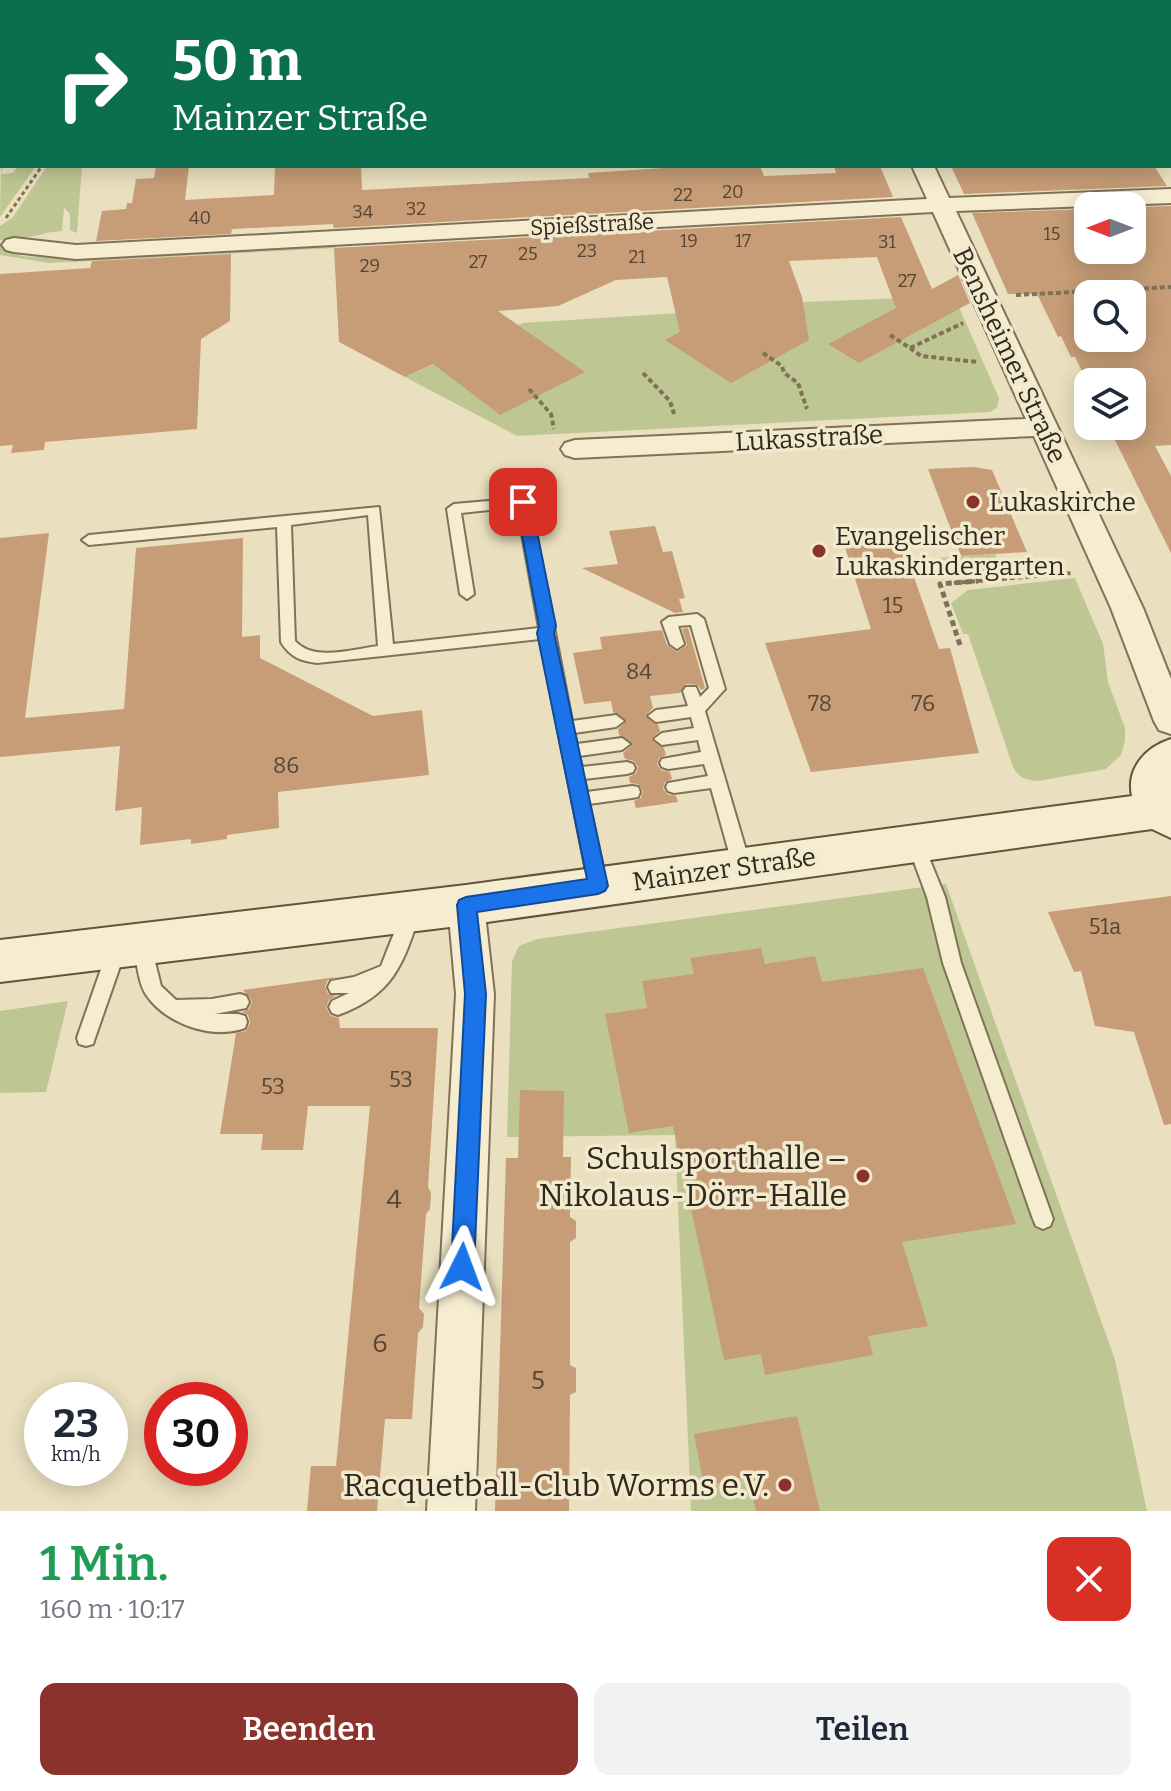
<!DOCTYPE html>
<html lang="de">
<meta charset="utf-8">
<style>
body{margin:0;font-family:Bitter,serif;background:#f2f2f3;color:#1f2937;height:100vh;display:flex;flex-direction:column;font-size:30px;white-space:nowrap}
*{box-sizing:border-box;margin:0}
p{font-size:26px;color:#747a83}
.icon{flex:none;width:44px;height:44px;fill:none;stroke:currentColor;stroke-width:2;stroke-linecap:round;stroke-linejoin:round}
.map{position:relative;height:1511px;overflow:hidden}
.drawer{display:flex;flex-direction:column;background:#fff;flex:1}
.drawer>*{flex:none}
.hud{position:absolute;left:0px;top:0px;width:1172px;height:168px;box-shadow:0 4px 20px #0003;background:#0b6e4f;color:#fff;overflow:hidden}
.needle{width:52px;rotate:270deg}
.controls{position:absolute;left:1074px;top:192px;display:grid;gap:16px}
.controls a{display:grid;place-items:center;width:72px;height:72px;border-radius:16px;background:#fff;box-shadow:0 4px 20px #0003;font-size:40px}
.speed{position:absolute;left:24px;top:1382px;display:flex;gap:16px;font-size:40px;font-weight:700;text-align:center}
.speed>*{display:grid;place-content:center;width:104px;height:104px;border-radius:50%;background:#fff;box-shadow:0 4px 20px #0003;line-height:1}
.speed small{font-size:20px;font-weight:400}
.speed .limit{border:12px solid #d22;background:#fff;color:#111}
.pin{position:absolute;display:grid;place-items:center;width:68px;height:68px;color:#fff;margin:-34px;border-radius:16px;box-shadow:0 4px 12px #0006}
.me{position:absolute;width:88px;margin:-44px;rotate:3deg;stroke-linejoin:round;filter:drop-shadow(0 0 6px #0008)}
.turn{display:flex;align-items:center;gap:28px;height:168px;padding:0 40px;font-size:36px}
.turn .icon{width:104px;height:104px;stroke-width:2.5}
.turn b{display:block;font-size:56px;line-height:68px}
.round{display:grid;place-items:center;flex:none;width:84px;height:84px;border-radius:16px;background:#f2f2f3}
.head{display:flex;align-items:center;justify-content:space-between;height:136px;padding:0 40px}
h1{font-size:48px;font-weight:600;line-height:60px;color:#1e9e55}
.button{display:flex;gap:16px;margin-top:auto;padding:16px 40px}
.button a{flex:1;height:92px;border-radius:16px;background:#8c322d;color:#fff;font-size:32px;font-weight:600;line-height:92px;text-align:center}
.button a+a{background:#f2f2f3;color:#1f2937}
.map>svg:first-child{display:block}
</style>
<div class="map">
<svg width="1171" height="1511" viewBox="0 0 1171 1511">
<rect width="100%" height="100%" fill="#eae0bf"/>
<!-- green -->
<path fill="#bec794" d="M2 99 3 168 1 174 12 173 19 166H36L0 217Z
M47 166H82L77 233 70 230V214L64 208 62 231C40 232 21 243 0 240V226L13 217Z
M332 243 336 248 49 263 0 255V245L9 247 21 256 51 258Z
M954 296 999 398 997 408 990 412 517 436 405 377 523 323 802 305 803 302Z
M995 554 1003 574C964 577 943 580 908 560Z
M1075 578 1103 644 1108 682 1125 728V741L1121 755 1106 769 1038 781C1026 780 1019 778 1013 767L968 634H963L951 603 968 590Z
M946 884 1115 1360 1147 1511H691L675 1135 507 1137 512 961 519 946 537 939Z
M68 1001 46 1092 0 1093V1011Z"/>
<!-- building -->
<path fill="#c69d77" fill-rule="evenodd" d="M156 166H189L185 200 274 195 275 166H361L362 190 589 178 588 173 695 166H760L764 176 836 173 834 166H880L893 197 334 228 333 224 232 229 231 234 96 241 102 211 126 209 127 203H132L136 179 154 178Z
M951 166H1154L1167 186 964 194Z
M1171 206V445L1155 446 1171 476V553L1108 426H1132V382L1088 383 1075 357H1071L1061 336 1058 337 1037 294H1008L972 213 1088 209V250H1132V207ZM1088 294H1132V338H1088Z
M901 217 932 289 958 275 970 303 859 363 828 344 896 308 877 257 789 261 802 297 809 340 731 383 665 340 680 332 667 277 616 280 558 306 498 311 585 372 500 415 433 364 405 377 339 342 334 248Z
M231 254 230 321 201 339 197 429 45 442 44 450 11 453 13 445 0 446V274L90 268 92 261Z
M974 467 992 470 1027 552 961 556 928 469Z
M655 526 663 552 672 551 685 598 679 599 683 612 675 613 582 568 618 564 609 531Z
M49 533 25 718 124 709 136 548 243 538 242 637 260 635V658L373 716 422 710 429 775 278 792 279 828 227 835V839L191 844V839L140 845 142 807 115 811 120 746 0 757V538Z
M899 534 939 649 950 648 979 753 811 772 765 643 871 629 842 538Z
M688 628 705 688 701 690 698 685 686 684 680 693 650 696 653 708 645 716 658 725 660 731 651 739 664 748 666 755 659 758 657 764 661 770 670 772 672 779 665 782 663 788 667 794 676 796 678 802 636 808 634 801 641 798 643 791 638 784 630 783 629 777 636 773 638 767 634 761 625 759 623 753 633 744 619 735 618 729 627 721 613 712 611 701 584 704 573 653 602 649 600 637 662 630 667 645 677 652 687 645 682 629Z
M1171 896V1124L1164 1125 1134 1032 1095 1026 1081 971 1074 972 1048 912Z
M761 948 765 964 815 956 822 982 923 968 1016 1224 902 1242 928 1326 868 1336 873 1355 765 1375 761 1354 724 1360 673 1126 629 1133 605 1014 647 1008 642 981 694 974 690 958Z
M336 977 328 980 325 986 328 994 336 996 329 1000 326 1008 331 1016 339 1018 340 1028H438L428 1187 431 1193 430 1209 426 1214 419 1308 424 1314 423 1327 418 1333 412 1419H385L377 1511H307L311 1466H336L370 1106H308L303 1150H261L263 1134H220L236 1033 246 1031 250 1023 248 1015 242 1012 249 1009 252 1001 243 990Z
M520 1090 564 1091 563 1157H571L570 1217 576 1221V1238L570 1242V1365L576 1368V1392L570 1395 569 1511H495L506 1158H518Z
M797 1416 820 1511H756L748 1477 704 1486 694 1434Z"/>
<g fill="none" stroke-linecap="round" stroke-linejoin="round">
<!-- service casing -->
<g stroke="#817159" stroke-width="4">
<path id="service" d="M523 498 530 502 572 721 616 715 624 721 616 727 574 733 577 744 622 738 630 744 622 750 579 756 582 767 627 762 633 764 635 768 633 772 627 774 584 779 587 792 632 786 638 787 640 792 638 797 632 798 589 804 607 886 604 891 598 893 592 891 589 886 540 639 317 663C301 661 290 657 281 642L277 527 89 545 82 540 89 535 379 507 393 644 539 628 517 507 461 513 474 594 467 599 460 594 447 509 454 504ZM368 515 378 646C353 649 314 662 295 641L291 525Z
M697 614 704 619 725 689 705 711 751 867 748 872 742 874 736 872 733 867 711 788 674 793 668 791 666 787 668 783 708 776 704 764 668 769 662 767 660 763 662 759 701 752 698 740 662 745 654 739 662 733 694 728 691 717 656 722 648 716 656 710 688 706 683 691 686 687H696L700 697 709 688 691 625 678 626 684 644 677 649 670 644 662 622 669 617Z
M915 836 921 838 923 843 945 897 961 963 1053 1219 1050 1226 1043 1229 1036 1226 1033 1219 943 963 927 897 907 843 909 838Z
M411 906 417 908 420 913C403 965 393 995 338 1015L332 1013 329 1007 332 1001 349 993H331L328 987 331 981 354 977 381 966 402 913 405 908Z
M142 938 148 941 151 946 161 986 176 1000 212 999 240 994 246 996 249 1002 246 1008 215 1014H238L245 1016 247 1022 245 1028C212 1040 167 1024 147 996 138 984 137 960 133 946L136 941Z
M117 941 123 944 126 949 95 1038 93 1044 86 1046 79 1044 77 1038 108 949 111 944Z"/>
</g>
<!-- minor casing -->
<g stroke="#817159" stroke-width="4">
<path id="minor" d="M353 0H376L351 2Z
M837 0H857V2H837Z
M1170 64H1171V76H1170Z
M912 166H934L949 198 1171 189V203L956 211 1143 608 1171 679V734L1159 730 1154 721 1111 608 1034 436 575 458 565 455 561 449 565 443 575 440 1026 419 933 212 76 259 14 252 6 250 2 245 6 240 14 238 76 245 927 199Z
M466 890 479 894 484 905 494 994 475 1511H427L456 994 448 905 453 894Z"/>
</g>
<!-- secondary casing -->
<g stroke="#63523c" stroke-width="4">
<path id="secondary" d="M1171 739V838L1152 829 466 925 0 982V940L466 885 1132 796C1126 768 1146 747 1171 739Z"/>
</g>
<!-- primary casing -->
<g stroke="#4f3f2d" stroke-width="4">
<path id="primary" d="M0 84H2L0 101Z"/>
</g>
<!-- path-far2 -->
<path stroke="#817159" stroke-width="3" stroke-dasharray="4 3" stroke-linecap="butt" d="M6 218 42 166"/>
<!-- path-far1 -->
<path stroke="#817159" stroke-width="4" stroke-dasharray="5 3" stroke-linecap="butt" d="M1016 295 1171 287
M890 335 910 348 963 323
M910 348 921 356 978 362
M763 353 782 366 784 373 798 383 807 409
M643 373 670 401 674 414
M529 389 551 414 554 429
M1039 559 1047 575
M954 583 1072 573"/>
<!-- path -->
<path stroke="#817159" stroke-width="5" stroke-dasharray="6 4" stroke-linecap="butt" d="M960 645 940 584 978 581"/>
<!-- service -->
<use href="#service" fill="#f6edd1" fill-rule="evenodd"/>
<!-- minor -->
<use href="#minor" fill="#f6edd1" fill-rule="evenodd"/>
<!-- secondary -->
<use href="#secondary" fill="#f6edd1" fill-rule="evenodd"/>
<!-- primary -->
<use href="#primary" fill="#ecd798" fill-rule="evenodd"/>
</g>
<!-- route -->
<path fill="#1a73e8" stroke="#114b97" stroke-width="2" d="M523 497 531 502 556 626 554 633 608 886 605 891 598 894 477 912 486 994 474 1267 471 1276 462 1279 454 1276 451 1267 465 994 457 905 459 900 466 897 587 879 537 633 539 626 516 502Z"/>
<!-- markers -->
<g fill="#8c322d" stroke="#f2eace" stroke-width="3">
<circle cx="973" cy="502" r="8"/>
<circle cx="819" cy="551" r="8"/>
<circle cx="863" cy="1176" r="8"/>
<circle cx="785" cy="1485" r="8"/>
</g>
<g text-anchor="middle" stroke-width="7" stroke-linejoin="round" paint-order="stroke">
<!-- far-number labels -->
<g font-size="18" fill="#574533">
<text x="733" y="198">20</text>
<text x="683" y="201">22</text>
<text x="416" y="215">32</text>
<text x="363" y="218">34</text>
<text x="200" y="224">40</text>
<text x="1052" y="240">15</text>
<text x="689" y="247">19</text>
<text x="743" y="247">17</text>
<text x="887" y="248">31</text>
<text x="587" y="257">23</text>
<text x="528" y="260">25</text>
<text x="637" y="263">21</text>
<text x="478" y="268">27</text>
<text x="370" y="272">29</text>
<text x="907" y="287">27</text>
</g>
<!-- far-street labels -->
<g font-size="22" fill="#32281c" stroke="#f2eace">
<text transform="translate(592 224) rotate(-3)" y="8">Spießstraße</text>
</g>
<!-- number labels -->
<g font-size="22" fill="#574533">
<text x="893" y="613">15</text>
<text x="639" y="679">84</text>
<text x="820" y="711">78</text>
<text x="923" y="711">76</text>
<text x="286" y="773">86</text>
<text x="1105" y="934">51a</text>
<text x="401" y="1087">53</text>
<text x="273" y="1094">53</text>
</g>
<!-- street labels -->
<g font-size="26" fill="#32281c" stroke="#f2eace">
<text transform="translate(1010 355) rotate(65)" y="9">Bensheimer Straße</text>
<text transform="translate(809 438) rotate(-3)" y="9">Lukasstraße</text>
<text transform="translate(724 869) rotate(-8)" y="9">Mainzer Straße</text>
</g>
<!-- poi labels -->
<g font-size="26" fill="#32281c" stroke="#f2eace" text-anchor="start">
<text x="989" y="511">Lukaskirche</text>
<text x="835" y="545">Evangelischer<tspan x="835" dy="30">Lukaskindergarten</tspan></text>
</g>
<!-- near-number labels -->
<g font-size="26" fill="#574533">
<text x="394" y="1208">4</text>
<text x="380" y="1352">6</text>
<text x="538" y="1389">5</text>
</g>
<!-- near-poi labels -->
<g font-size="32" fill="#32281c" stroke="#f2eace" text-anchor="end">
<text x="847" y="1169">Schulsporthalle –<tspan x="847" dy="37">Nikolaus-Dörr-Halle</tspan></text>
<text x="769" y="1496">Racquetball-Club Worms e.V.</text>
</g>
</g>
</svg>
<div class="controls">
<a><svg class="needle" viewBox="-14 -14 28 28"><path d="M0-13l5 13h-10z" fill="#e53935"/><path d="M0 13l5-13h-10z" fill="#747a83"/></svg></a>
<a><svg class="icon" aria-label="search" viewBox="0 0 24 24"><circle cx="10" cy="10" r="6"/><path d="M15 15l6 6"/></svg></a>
<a><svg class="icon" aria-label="layers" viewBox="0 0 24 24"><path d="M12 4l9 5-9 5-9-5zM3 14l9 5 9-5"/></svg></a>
</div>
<div class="speed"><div>23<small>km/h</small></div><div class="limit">30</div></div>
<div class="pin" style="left:523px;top:502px;background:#d93025"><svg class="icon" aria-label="arrive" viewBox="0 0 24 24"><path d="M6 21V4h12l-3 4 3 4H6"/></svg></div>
<svg class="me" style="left:462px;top:1267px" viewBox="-20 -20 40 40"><path d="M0-17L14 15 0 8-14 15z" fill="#1a73e8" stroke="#fff" stroke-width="4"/></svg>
<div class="hud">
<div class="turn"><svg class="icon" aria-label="right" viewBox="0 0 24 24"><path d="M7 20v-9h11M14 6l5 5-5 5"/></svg><div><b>50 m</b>Mainzer Straße</div></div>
</div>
</div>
<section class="drawer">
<div class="head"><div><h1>1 Min.</h1><p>160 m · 10:17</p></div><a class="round" style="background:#d93025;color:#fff"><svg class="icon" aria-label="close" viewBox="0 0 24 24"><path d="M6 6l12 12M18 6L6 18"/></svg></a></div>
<div class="button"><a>Beenden</a><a>Teilen</a></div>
</section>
